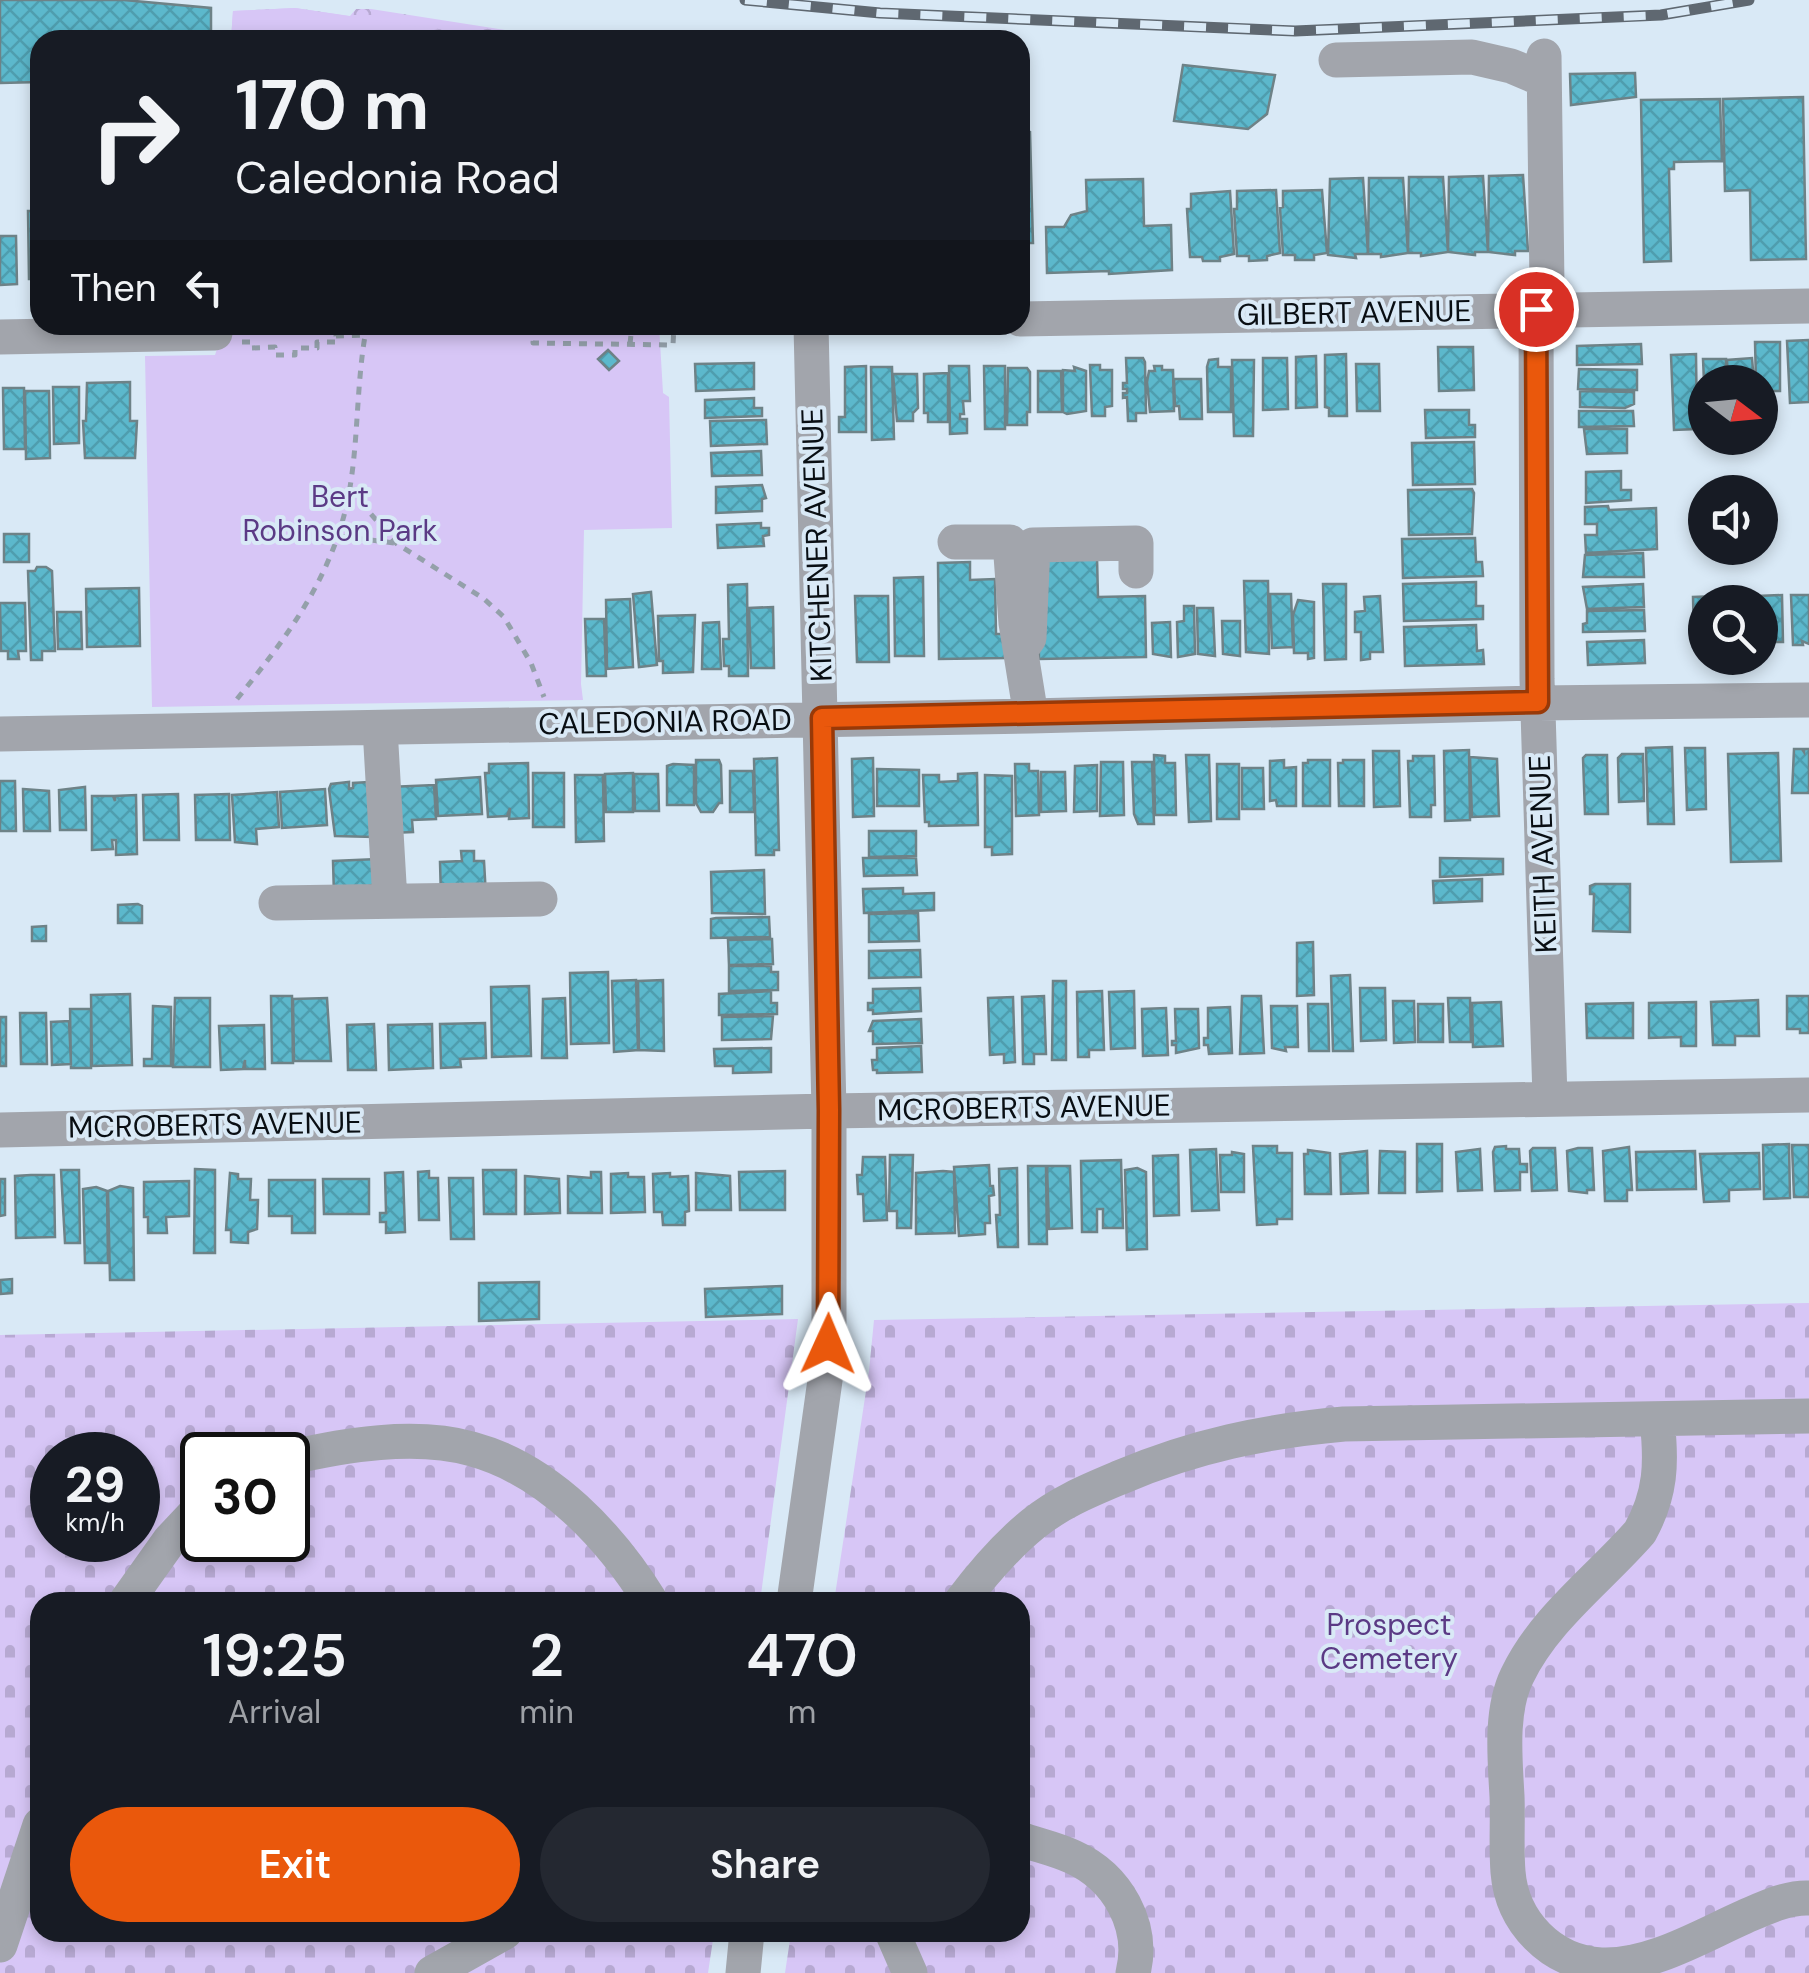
<!DOCTYPE html>
<style>
body{margin:0;font-family:"DM Sans",sans-serif;background:#242831;color:#f1f3f6;height:100vh;display:flex;flex-direction:column;font-size:38px;white-space:nowrap}
*{box-sizing:border-box;margin:0}
p{font-size:32px;color:#9ea1a6}
.icon{flex:none;width:55px;height:55px;fill:none;stroke:currentColor;stroke-width:2;stroke-linecap:round;stroke-linejoin:round}
.map{position:relative;flex:1;overflow:hidden}
.drawer{position:absolute;left:30px;top:1592px;width:1000px;height:350px;display:flex;flex-direction:column;background:#171b24;border-radius:30px;box-shadow:0 5px 15px #0003}
.drawer>*{flex:none}
.guide{position:absolute;left:30px;top:30px;width:1000px;height:305px;border-radius:30px;box-shadow:0 5px 15px #0003;background:#171b24;color:#f1f3f6;overflow:hidden}
.needle{width:65px;rotate:106deg}
.tools{position:absolute;left:1688px;top:365px;display:grid;gap:20px}
.tools a{display:grid;place-items:center;width:90px;height:90px;border-radius:50%;background:#171b24;box-shadow:0 5px 15px #0003;font-size:50px}
.speed{position:absolute;left:30px;top:1432px;display:flex;gap:20px;font-size:50px;font-weight:700;text-align:center}
.speed>*{display:grid;place-content:center;width:130px;height:130px;border-radius:50%;background:#171b24;box-shadow:0 5px 15px #0003;line-height:1}
.speed small{font-size:25px;font-weight:400}
.speed .limit{border:5px solid #111;border-radius:15px;background:#fff;color:#111}
.pin{position:absolute;display:grid;place-items:center;width:85px;height:85px;color:#fff;margin:-42px;border:5px solid #fff;border-radius:50%;box-shadow:0 2px 10px #0007}
.me{position:absolute;width:110px;margin:-55px;rotate:1deg;stroke-linejoin:round;filter:drop-shadow(0 0 8px #0008)}
.turn{display:flex;align-items:center;gap:35px;height:210px;padding:0 40px;font-size:45px}
.turn .icon{width:130px;height:130px;stroke-width:2.5}
.turn b{display:block;font-size:70px;line-height:85px}
.then{display:flex;align-items:center;height:95px;padding:0 40px;background:#0003;gap:20px;font-size:38px}
.eta{display:flex;justify-content:space-evenly;align-items:center;height:170px;text-align:center}
.eta b{font-size:60px;font-weight:600;line-height:70px}
.action{display:flex;gap:20px;margin-top:auto;padding:20px 40px}
.action a{flex:1;height:115px;border-radius:60px;background:#ea580c;color:#fff;font-size:40px;font-weight:600;line-height:115px;text-align:center}
.action a+a{background:#242831;color:#f1f3f6}
.map>svg:first-child{display:block}
</style>
<div class="map">
<svg width="1809" height="1973" viewBox="0 0 1809 1973">
<defs>
<pattern id="forest-crowns" width="20" height="18" patternUnits="userSpaceOnUse" patternTransform="scale(2.5)"><rect width="20" height="18" fill="#d7c6f6"/><path d="M2 6a3 3 0 1 1 6 0M12 15a3 3 0 1 1 6 0" fill="none" stroke="#b7a9d2"/></pattern>
<pattern id="cemetery-stones" width="16" height="16" patternUnits="userSpaceOnUse" patternTransform="scale(2.5)"><rect width="16" height="16" fill="#d7c6f6"/><path d="M2 7V4a2 2 0 0 1 4 0v3zM10 15v-3a2 2 0 0 1 4 0v3z" fill="#b7a9d2"/></pattern>
<pattern id="building-cross-hatch" width="8" height="8" patternUnits="userSpaceOnUse" patternTransform="scale(2.5)"><rect width="8" height="8" fill="#5cb8cc"/><path d="M0 0l8 8M0 8l8-8" fill="none" stroke="#4f9dae"/></pattern>
</defs>
<rect width="100%" height="100%" fill="#d9e9f6"/>
<!-- forest -->
<path fill="url(#forest-crowns)" d="M295 8 350 16 356 9H371L531 34 655 40H231L233 11Z"/>
<!-- cemetery -->
<path fill="url(#cemetery-stones)" fill-rule="evenodd" d="M1809 1303V1973H785L791 1933 1020 1932V1602H834L869 1371 874 1320Z
M798 1319 760 1602H40V1932L714 1933 708 1973H0V1335ZM52 1455H138V1540H52ZM202 1455H288V1540H202Z"/>
<!-- green -->
<path fill="#d7c6f6" d="M295 8 506 40H231L233 11Z
M225 325H659L663 393 669 397 672 528 584 530 581 684 583 700 152 707 145 356 215 355Z"/>
<!-- building -->
<path fill="url(#building-cross-hatch)" stroke="#6e8287" stroke-width="2.5" d="M0 0H124L211 8V40H40V82L0 83Z
M1183 65 1275 75 1267 114 1248 129 1174 121Z
M1635 73 1636 97 1571 105 1570 74Z
M1803 97 1806 259 1751 260 1750 190 1725 191 1723 99Z
M1720 99 1722 161 1674 162V169H1669L1671 261 1644 262 1641 100Z
M1020 130 1030 132 1033 243H1020Z
M1523 175 1528 251H1515V255L1488 252 1489 176Z
M1483 176 1488 252H1475V255L1448 252 1449 177Z
M1409 177H1443L1448 252 1421 256V253H1408Z
M1363 178 1368 254H1355L1356 258 1328 255 1330 179Z
M1369 178H1403L1408 253 1381 257V254H1368Z
M1143 179 1144 226 1171 225 1172 270 1109 274V271L1047 273 1046 227H1064L1071 215 1087 211 1086 180Z
M1276 190 1280 253 1267 256V260L1249 261V256H1237L1234 209H1237V191Z
M1322 190 1327 253 1314 255V260H1295V255H1283L1280 208 1283 207V191Z
M1230 191 1234 254 1220 257V261H1203L1202 257H1190L1187 209H1191V194Z
M28 211H40V279H29Z
M0 236H16L17 284 0 285Z
M1809 340V402L1790 403 1787 341Z
M1755 342H1780V391H1760V382H1756Z
M1641 344 1642 364 1577 365V346Z
M1438 347H1473L1474 390 1439 391Z
M608 350 619 361 609 370 598 359Z
M1346 354 1347 416H1329V408L1325 407V355Z
M1696 354 1697 429 1674 430 1671 355Z
M1316 356 1317 407 1296 408V357Z
M1126 358H1143L1145 362 1146 413H1136V421H1128L1127 397 1123 398V393H1127V389H1123V383H1127Z
M1263 358H1287L1288 409 1263 410Z
M1752 358 1754 382H1728L1727 360Z
M1218 359V367H1231V412H1208L1207 367 1209 360Z
M1703 359H1726V382H1705V405Z
M1232 360H1254L1253 436H1234Z
M754 363V389L696 391 695 364Z
M1356 364H1379L1380 411H1357Z
M1090 365H1100V370H1112V406L1105 407V416H1092Z
M866 366V432H839V417H845V367Z
M949 366H969L970 401H963L964 414H960V419H967V433L950 434Z
M984 366H1005V429H985Z
M1154 366H1162V370H1173L1174 411 1150 412 1147 382 1149 371H1155Z
M871 367H892L894 439 872 440Z
M1074 367 1086 371V411L1067 414 1063 412V370L1075 371Z
M1008 368H1027L1030 372V412H1027V425H1007Z
M1579 369 1637 370V390L1578 389Z
M1038 371H1061L1062 412H1038Z
M948 373V422H928V413H924V374Z
M893 374H917L918 408 913 413V421H897Z
M1174 379H1201L1202 419H1180L1179 406H1175Z
M130 382V421H137L135 458H85L83 421H86L87 383Z
M53 387H79V443L54 444Z
M3 388H24L25 449H4Z
M25 391H49L50 458 26 459Z
M1580 391 1634 392V404L1625 408 1580 407Z
M754 398V408H762V416L705 418V400Z
M1425 410H1469V425H1475V437L1426 438Z
M1579 411H1633L1634 426 1579 427Z
M766 420 767 444 711 446 710 421Z
M1584 429H1627V453L1587 454Z
M1474 442 1475 484 1413 485 1412 443Z
M761 451 762 475 712 476 711 453Z
M1621 471V490H1631V500L1586 503V472Z
M762 485 766 498 762 499V511L716 513V487Z
M1472 489 1474 493 1472 534 1409 535 1408 490Z
M1608 506 1609 510 1656 508 1657 549 1586 553 1585 535H1597V524H1585V507Z
M761 523V528H769V535L763 536 764 546 718 548 717 525Z
M4 534H29V562H4Z
M1475 538 1476 562H1482L1483 576 1403 578 1402 539Z
M1643 553 1644 577H1583L1585 555Z
M1097 557 1098 597 1145 596 1146 657 1039 659 1037 558Z
M970 562V580L995 579 996 634H1006L1007 658 939 659 938 563Z
M37 567H46L52 571 55 651H42V660H31L28 571H35Z
M923 577 924 656H895L894 578Z
M1244 581H1268L1269 654 1246 652Z
M1476 582V606H1483V619L1404 621 1403 584Z
M747 584 748 676H729V666H724L723 639H729L728 585Z
M1323 584H1346V659L1325 660Z
M1643 584 1644 607 1587 609 1583 587Z
M139 588 140 646 87 647 86 589Z
M651 592 657 665 639 667 633 594Z
M1270 594H1291L1293 647 1272 648Z
M1782 595 1783 642H1765V639H1760L1758 596Z
M1791 595H1809V644L1802 641 1803 645H1793Z
M855 596H888L889 662H857Z
M1380 596 1383 652H1370V659L1361 660V632H1355V612L1365 611 1364 597Z
M1718 596V602H1705V644H1699L1694 642 1693 597Z
M630 599 633 667 607 669 606 600Z
M1298 600 1314 602V658L1308 659V653H1294L1293 615Z
M0 603H25L26 651H18L19 659H8V651H1Z
M1184 606H1194L1195 654 1178 657 1177 622 1184 621Z
M773 607 774 668H751L749 608Z
M1197 608H1213L1215 656 1198 654Z
M1644 610 1645 631 1583 632V624L1587 623V611Z
M57 612H81L82 649H58Z
M695 615 693 672 663 673V661H659L658 616Z
M585 619H604L606 676H587Z
M1222 621H1240V656L1223 654Z
M719 622 721 669H702L703 623Z
M1170 622 1171 657 1153 654 1152 623Z
M1476 625 1477 651 1483 650 1484 664 1405 666 1404 627Z
M1644 640 1645 663 1588 665 1587 642Z
M1672 747 1674 824H1648L1646 748Z
M1685 748H1705L1706 809 1687 810Z
M1794 749H1802L1804 752V749H1809V793H1792Z
M1469 750 1470 820 1445 821 1444 751Z
M1373 751H1399L1400 806 1374 807Z
M1778 753 1781 861 1731 862 1728 754Z
M1622 754H1643L1644 801 1619 802 1618 758Z
M1154 755 1165 756V763H1175L1176 815H1155Z
M1186 755H1209L1211 821 1189 822Z
M1586 755H1607L1608 814H1585L1583 758Z
M1413 756H1434L1435 805H1431V817H1410L1408 761H1413Z
M1470 757 1497 759 1499 816 1472 817Z
M777 758 779 850H774V855H756L754 759Z
M873 758 874 816 853 817 852 759Z
M696 760H719L721 765 722 803H719L713 812H701L696 803Z
M1284 760V768L1296 767V806H1277L1276 800 1270 801V761Z
M1308 760H1330V806H1303V763H1308Z
M1343 760H1364V806H1339L1338 763H1343Z
M1101 762H1123L1124 815 1100 816Z
M1132 762H1152L1154 824H1138L1134 814Z
M528 763 529 818 509 819 510 808 507 816 488 817 485 773H489V764Z
M673 764 694 765V805H667V766Z
M1015 764H1029V771H1038L1039 815 1016 816Z
M1217 764H1239V819H1217Z
M1097 765V811L1074 812 1075 766Z
M1242 768H1263L1264 809H1242Z
M877 769 919 770V806H877Z
M730 771H753L754 812H730Z
M1041 772H1065L1066 811 1041 812Z
M533 773H564V827H533Z
M633 773V812H606L605 774Z
M977 773 978 825 929 826V822H925L923 775H939V782L958 781V774Z
M634 774H658L659 811H635Z
M575 775H603L604 841 576 842Z
M985 775 1012 776V854L992 855V847H985Z
M480 777 482 814 438 816 436 780Z
M0 781H15L16 831H0Z
M349 782V789L353 788V783L368 782 374 837 335 836 329 789 331 784Z
M434 785 436 819 412 820 413 832 391 833 389 787Z
M85 787 86 830H60L59 790Z
M23 789 49 791 50 831H24Z
M325 789 327 825 282 828 280 792Z
M277 792 279 827 256 829 257 844 235 842 232 795Z
M178 794 179 840H144L143 795Z
M229 794 230 840H196L195 795Z
M136 795 137 854 116 855V840H112L113 849 92 850V796H113L115 801V796Z
M869 831H916V856L869 857Z
M461 851H474V861H484L486 896 441 898 440 862 462 861Z
M863 858H916L917 875 864 876Z
M1440 858 1503 859V874L1440 877Z
M377 859 379 883 334 896 333 861Z
M764 870 765 914 712 913 711 872Z
M1482 879V901L1434 903 1433 881Z
M1595 884H1630V932L1593 931 1594 894H1590V886Z
M903 888V894L934 893V910L864 913 863 889Z
M138 904 142 906V923H118V905Z
M918 913 919 941 869 942V914Z
M769 917 770 937 711 938V919L716 918Z
M46 926V941H32V927Z
M772 939 773 964 729 965 728 940Z
M1313 942 1314 995 1297 996V943Z
M920 950 921 977 869 978V951Z
M729 966H771V972H778V990L729 991Z
M608 972 609 1043 571 1044 570 973Z
M1350 975 1353 1051H1333L1331 976Z
M636 980 638 1050 614 1052 612 981Z
M663 980 664 1051 639 1050 638 981Z
M1053 981H1066V1060H1052Z
M529 986 531 1056 492 1057 491 987Z
M920 988 921 1011 873 1014V1010H868V1003H873V989Z
M1360 988H1385L1386 1040 1361 1041Z
M771 991V1003H777V1014L719 1015V994Z
M1102 991 1104 1050H1089V1057H1078L1077 992Z
M1134 991 1135 1048 1111 1049 1109 992Z
M130 994 132 1065 92 1066 91 995Z
M271 996H292L293 1063H272Z
M1044 996 1046 1054H1034V1064H1023L1022 997Z
M1242 996H1261L1264 1053 1240 1054Z
M1787 996H1809V1033H1800V1029H1787Z
M1013 997 1015 1062 1004 1063V1054L990 1055 988 998Z
M175 998H210V1067H173Z
M327 998 331 1061H294L293 999Z
M565 998 567 1058H542L543 999Z
M1448 998H1470L1471 1042H1450Z
M1758 1000 1759 1036H1735V1045H1713L1711 1002Z
M1393 1001H1414L1415 1042 1394 1043Z
M1501 1002 1503 1046 1473 1047 1472 1003Z
M1696 1002V1046H1681V1037L1649 1038V1003Z
M1633 1003V1038H1587L1586 1004Z
M1308 1004H1328L1329 1051H1309Z
M1418 1004H1443V1042H1418Z
M153 1006 171 1007V1066H144V1059H152Z
M1271 1006H1297L1298 1047H1285L1286 1051 1272 1048Z
M1230 1007 1232 1053 1209 1054 1208 1045H1204V1038H1208V1008Z
M1166 1008 1168 1055 1143 1056 1142 1009Z
M70 1009H91V1068H71Z
M1175 1009H1198L1199 1048 1176 1053V1045H1172V1041H1176Z
M20 1013H46L47 1064H21Z
M773 1016 771 1039 722 1040V1017Z
M0 1017H6V1066H0Z
M921 1019 922 1043 873 1044V1031H869L873 1021Z
M69 1021 71 1064 52 1065 51 1022Z
M485 1023 486 1058 460 1059 461 1067 441 1068 440 1024Z
M374 1024 376 1070H348L347 1025Z
M432 1024 433 1068 389 1070 388 1025Z
M264 1025 265 1069H245V1060L243 1069 221 1070 219 1026Z
M921 1046 922 1072 877 1073V1070H873L872 1060H877V1048Z
M771 1048V1072L733 1073V1066H715L714 1049Z
M1417 1144H1442V1191L1417 1192Z
M1789 1144 1790 1198 1764 1199 1763 1145Z
M1792 1145H1809V1197H1794Z
M1253 1146H1277V1153H1292V1219H1277V1224L1257 1225Z
M1506 1146V1149H1519L1520 1164H1527V1172H1520V1190L1495 1191 1493 1152 1495 1147Z
M1629 1147 1632 1190H1627V1201H1605L1603 1151Z
M1533 1148H1555L1557 1190 1532 1191 1530 1151Z
M1578 1148H1592L1594 1190H1587V1193L1569 1191 1567 1151Z
M1216 1149 1219 1210 1192 1211 1190 1150Z
M1480 1149 1482 1190 1458 1191 1456 1152Z
M1308 1150 1330 1153 1331 1194H1305L1304 1154H1308Z
M1367 1151 1368 1193 1341 1194 1340 1154Z
M1380 1151 1405 1152V1193H1379Z
M1695 1151 1696 1189 1637 1190 1636 1152Z
M1232 1152 1244 1154V1192H1221L1220 1155H1232Z
M1759 1153 1760 1189 1729 1190V1201L1704 1202 1700 1154Z
M890 1155H913L911 1228H897V1211H889Z
M1178 1155 1179 1215 1154 1216 1153 1156Z
M863 1157H885L887 1220 864 1221 863 1194H858L857 1175H862Z
M1121 1160 1123 1228H1103V1209H1097V1232H1082L1081 1161Z
M989 1165 990 1186H993L994 1195 989 1196 990 1223H985V1234L959 1236 954 1167Z
M1028 1166H1046L1047 1244H1029Z
M1047 1166H1070L1072 1228 1049 1229Z
M1017 1168 1018 1247H998L996 1215H1000L999 1169Z
M1137 1168 1146 1172 1147 1249 1127 1250 1125 1170Z
M195 1169 215 1170V1253H194Z
M61 1170H79L80 1243H65Z
M483 1170H516V1214H484Z
M429 1171V1178H438L439 1220H419L418 1172Z
M785 1171V1210H740L739 1172Z
M943 1171 954 1172 955 1233 916 1234V1173Z
M403 1172 405 1232 386 1233V1222H380V1213H386L385 1173Z
M591 1172H601L602 1213H568V1176L591 1178Z
M230 1173 238 1174V1179H251L250 1200H258L257 1229 248 1232V1243L231 1242V1230H226Z
M628 1173V1177H644L645 1212 611 1213V1174Z
M670 1173V1177L688 1176 689 1211 685 1212V1225H663L662 1212H654L653 1174Z
M696 1173 730 1176 731 1210H696Z
M31 1175H54L55 1237 16 1238 15 1176Z
M525 1176 559 1179 560 1213 525 1214Z
M449 1178H473L474 1239H451Z
M0 1179H5V1215L0 1216Z
M323 1179H369V1214H324Z
M269 1180H315V1233H292V1216H269Z
M189 1181V1216L166 1217 167 1233H148V1217H144V1182Z
M120 1186 133 1188 134 1280H110L108 1191Z
M96 1187 107 1191 108 1263H85L83 1189Z
M12 1279V1293L1 1294 0 1280Z
M539 1282V1319L479 1321V1283Z
M782 1286V1314L706 1317 705 1289Z"/>
<g fill="none" stroke-linecap="round" stroke-linejoin="round">
<!-- path -->
<path stroke="#94a0aa" stroke-width="5" stroke-dasharray="8 8" stroke-linecap="butt" d="M534 325 533 343 673 345 674 325
M242 342H252V348L275 347V355H295V348H317V342H337L336 336 365 335
M630 344 632 325
M350 490 397 544 483 598 504 617 531 663 544 697
M339 536 394 543
M237 699C288 636 334 575 349 493 359 438 356 380 367 325"/>
<!-- minor -->
<path stroke="#a2a5ac" stroke-width="35" d="M1544 56 1547 286 1536 309 1537 679 1550 1098
M1336 60 1472 57 1511 66 1544 80
M1020 319 1809 306
M0 337 215 333
M955 542H1010L1016 623 1031 716
M1022 648 1029 638 1033 545 1136 543V571
M380 728 390 901
M0 734 1031 716 1538 703 1809 700
M276 903 540 899
M0 1130 829 1111 1809 1095
M1657 1420C1662 1463 1661 1494 1640 1532 1599 1579 1544 1619 1517 1676 1500 1711 1505 1759 1507 1796 1508 1821 1506 1847 1508 1872 1512 1922 1551 1962 1601 1965 1650 1967 1701 1936 1744 1917 1765 1908 1787 1897 1809 1898
M288 1458C344 1445 415 1433 472 1449 549 1470 611 1537 651 1602
M126 1602 170 1540 202 1506
M794 1602 827 1366 829 1322V1111L811 325
M961 1602C982 1574 1006 1546 1033 1524 1060 1502 1090 1490 1121 1477 1194 1446 1265 1431 1344 1424L1809 1416
M1020 1839C1037 1845 1056 1849 1073 1857 1117 1877 1145 1925 1133 1973
M892 1932 910 1973
M0 1945 40 1825
M432 1973 505 1932
M743 1973 747 1932"/>
<!-- rail casing -->
<g stroke="#5f6871" stroke-width="11">
<path id="rail" d="M745 0 880 13 1295 31 1661 15 1749 0"/>
</g>
<!-- rail -->
<use href="#rail" stroke="#d9e9f6" stroke-width="8" stroke-dasharray="22" stroke-linecap="butt"/>
</g>
<g fill="none" stroke-linecap="round" stroke-linejoin="round">
<!-- route casing -->
<g stroke="#983908" stroke-width="25">
<path id="route" d="M828 1344 829 1110 822 718 1538 702 1536 309"/>
</g>
<!-- route -->
<use href="#route" stroke="#ea580c" stroke-width="18"/>
</g>
<g text-anchor="middle" stroke-width="8" stroke-linejoin="round" paint-order="stroke">
<!-- street labels -->
<g font-size="30" fill="#090e13" stroke="#d9e9f6">
<text transform="translate(1354 313) rotate(-1)" y="10">GILBERT AVENUE</text>
<text transform="translate(817 545) rotate(-92)" y="10">KITCHENER AVENUE</text>
<text transform="translate(665 722) rotate(-1)" y="10">CALEDONIA ROAD</text>
<text transform="translate(1543 854) rotate(-92)" y="10">KEITH AVENUE</text>
<text transform="translate(1024 1108) rotate(-1)" y="10">MCROBERTS AVENUE</text>
<text transform="translate(215 1125) rotate(-1)" y="10">MCROBERTS AVENUE</text>
</g>
<!-- park labels -->
<g font-size="30" fill="#5b3a85" stroke="#d9e9f6">
<text x="340" y="507">Bert<tspan x="340" dy="34">Robinson Park</tspan></text>
<text x="1389" y="1635">Prospect<tspan x="1389" dy="34">Cemetery</tspan></text>
</g>
</g>
</svg>
<div class="tools">
<a><svg class="needle" viewBox="-14 -14 28 28"><path d="M0-13l5 13h-10z" fill="#e53935"/><path d="M0 13l5-13h-10z" fill="#9ea1a6"/></svg></a>
<a><svg class="icon" aria-label="sound" viewBox="0 0 24 24"><path d="M4 9h4l5-4v14l-5-4H4zM17 9q2 3 0 6"/></svg></a>
<a><svg class="icon" aria-label="search" viewBox="0 0 24 24"><circle cx="10" cy="10" r="6"/><path d="M15 15l6 6"/></svg></a>
</div>
<div class="speed"><div>29<small>km/h</small></div><div class="limit">30</div></div>
<div class="pin" style="left:1536px;top:309px;background:#d93025"><svg class="icon" aria-label="arrive" viewBox="0 0 24 24"><path d="M6 21V4h12l-3 4 3 4H6"/></svg></div>
<svg class="me" style="left:828px;top:1344px" viewBox="-20 -20 40 40"><path d="M0-17L14 15 0 8-14 15z" fill="#ea580c" stroke="#fff" stroke-width="4"/></svg>
<div class="guide">
<div class="turn"><svg class="icon" aria-label="right" viewBox="0 0 24 24"><path d="M7 20v-9h11M14 6l5 5-5 5"/></svg><div><b>170 m</b>Caledonia Road</div></div>
<div class="then">Then<svg class="icon" aria-label="left" viewBox="0 0 24 24"><path d="M17 20v-9H6M10 6l-5 5 5 5"/></svg></div>
</div>
<section class="drawer">
<div class="eta">
<div><b>19:25</b><p>Arrival</p></div>
<div><b>2</b><p>min</p></div>
<div><b>470</b><p>m</p></div>
</div>
<div class="action"><a>Exit</a><a>Share</a></div>
</section>
</div>
